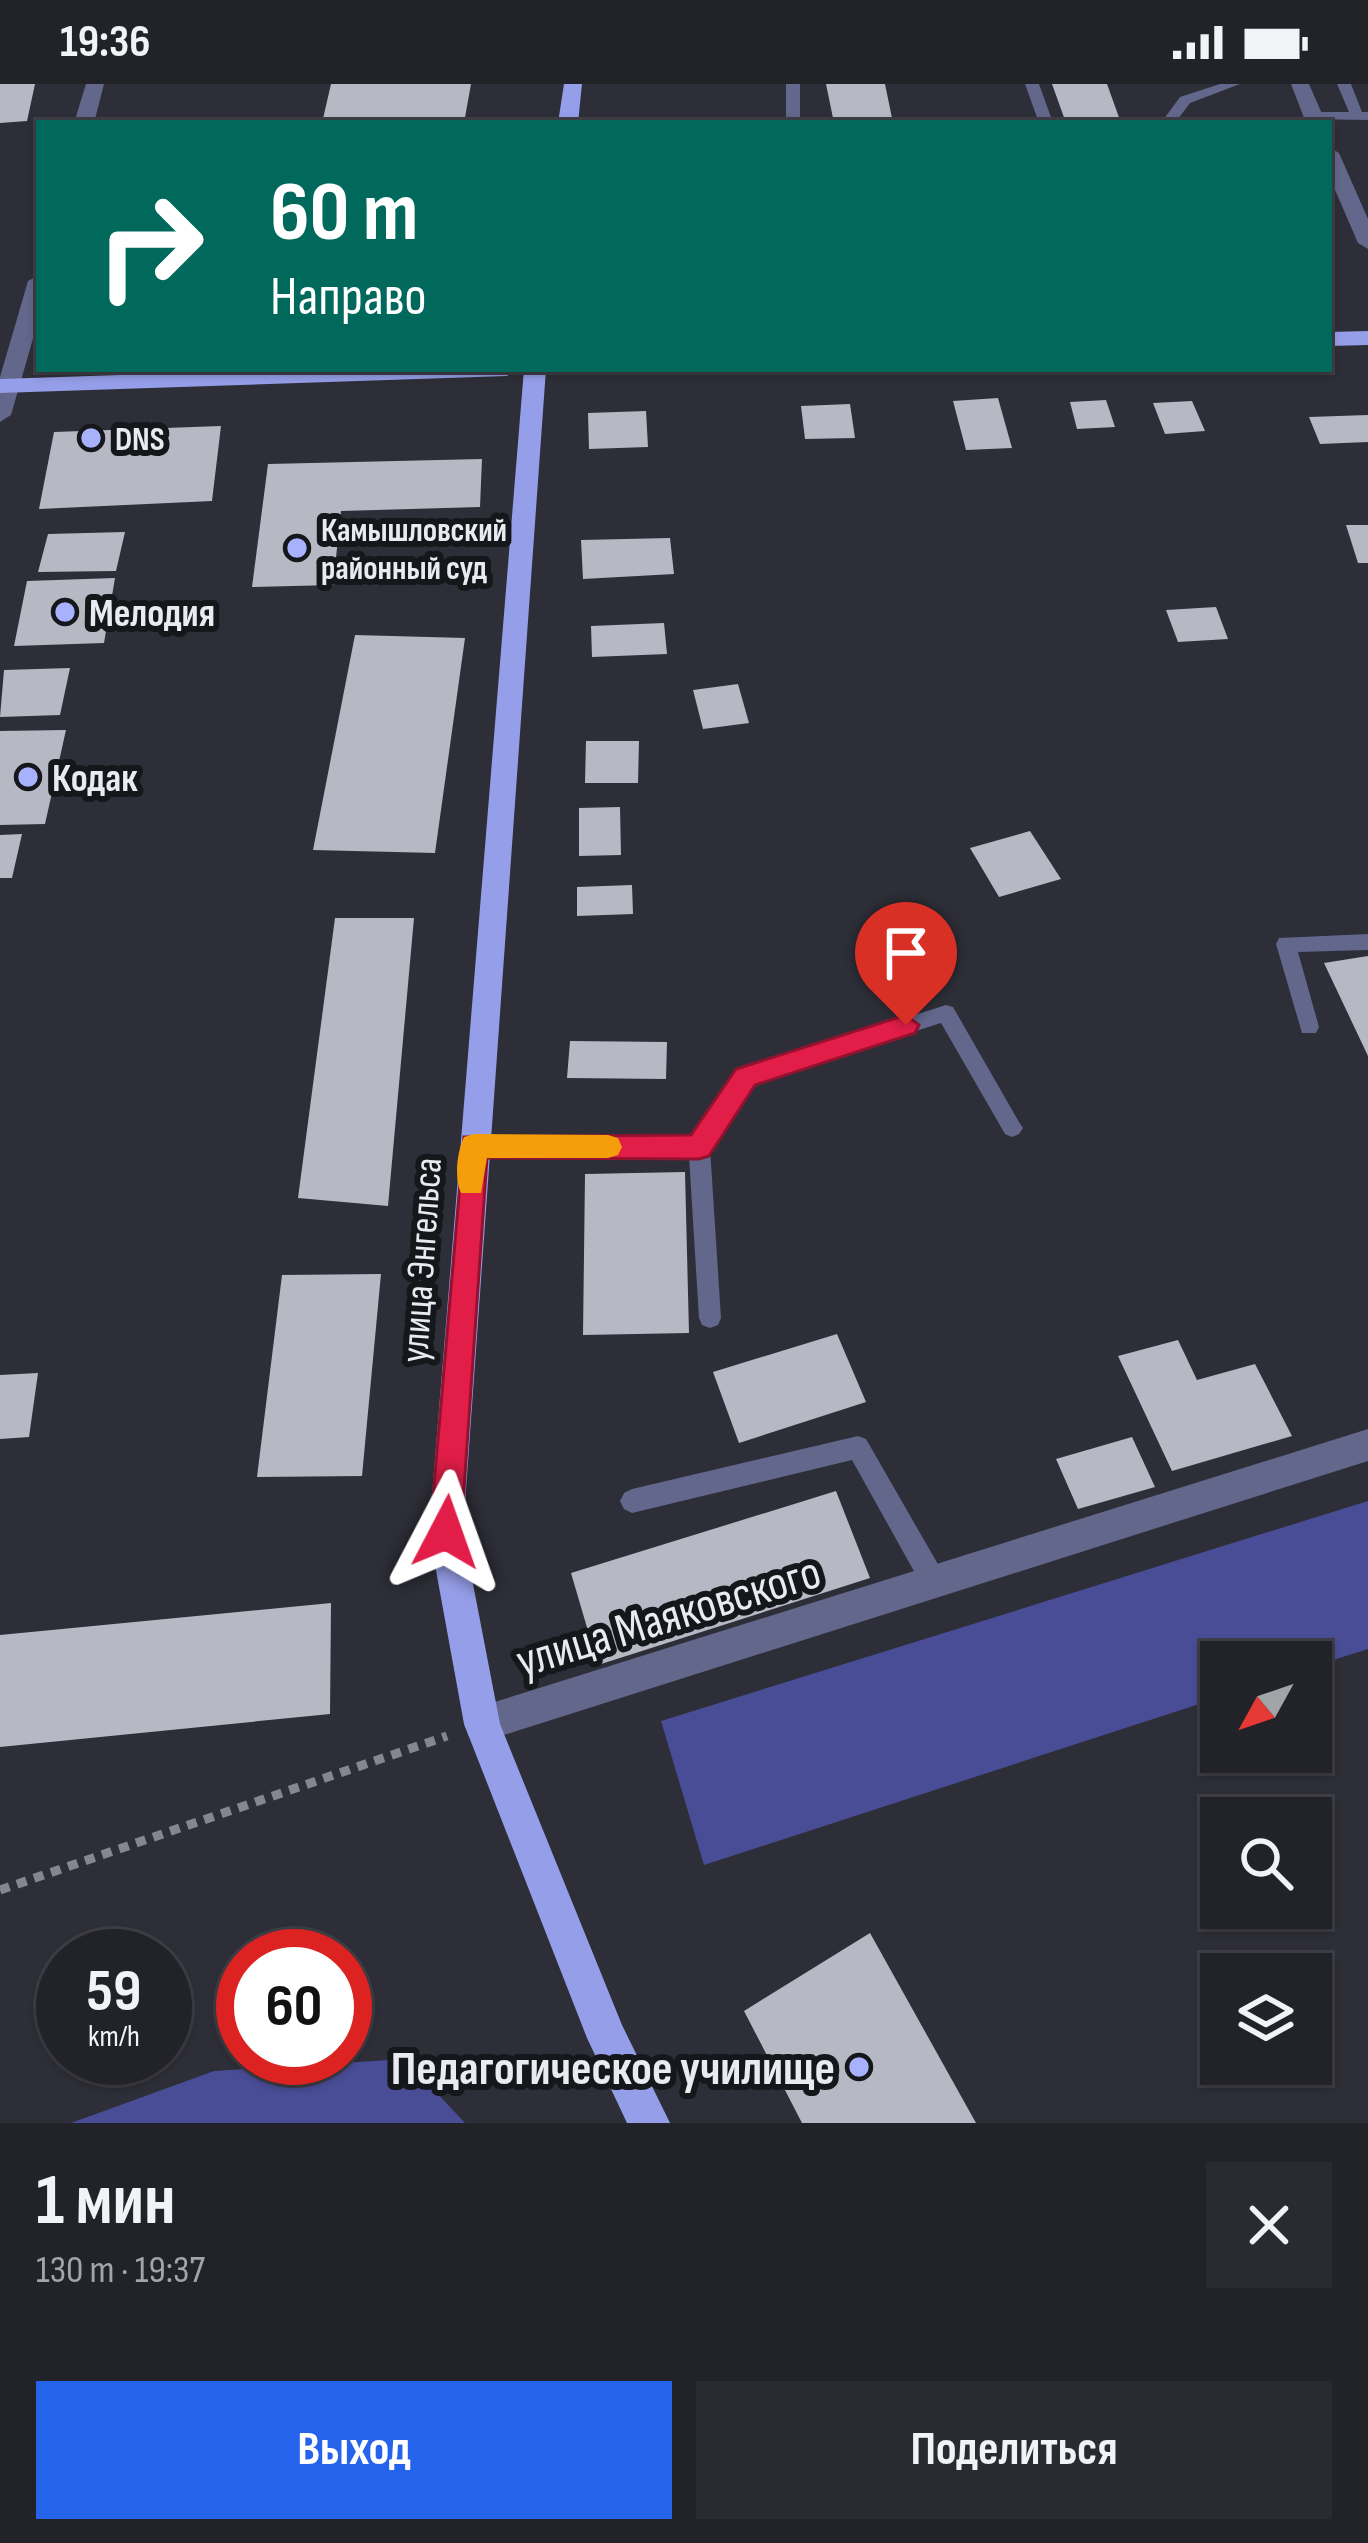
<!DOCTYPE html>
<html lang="ru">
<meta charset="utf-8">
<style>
body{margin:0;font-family:"Sofia Sans Condensed",sans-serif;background:#2a2a31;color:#f1f3f6;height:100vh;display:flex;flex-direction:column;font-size:45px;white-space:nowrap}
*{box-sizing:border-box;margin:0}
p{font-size:39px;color:#a2a4a8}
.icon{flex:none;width:66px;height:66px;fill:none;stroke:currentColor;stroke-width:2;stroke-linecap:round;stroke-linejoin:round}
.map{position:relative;height:2039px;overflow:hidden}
.drawer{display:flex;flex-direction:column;background:#222229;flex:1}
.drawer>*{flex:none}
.hud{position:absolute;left:36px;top:36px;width:1296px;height:252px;border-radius:0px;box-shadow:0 3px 9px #0004,0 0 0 3px #3f3f46;background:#00695c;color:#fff;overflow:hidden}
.needle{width:78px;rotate:230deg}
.fabs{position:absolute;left:1200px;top:1557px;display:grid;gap:24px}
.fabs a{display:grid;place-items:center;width:132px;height:132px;border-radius:0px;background:#222229;box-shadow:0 3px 9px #0004,0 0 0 3px #3f3f46;font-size:60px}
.speed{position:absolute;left:36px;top:1845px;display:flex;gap:24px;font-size:60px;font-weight:700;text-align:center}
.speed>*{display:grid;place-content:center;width:156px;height:156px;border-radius:50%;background:#222229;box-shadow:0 3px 9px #0004,0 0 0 3px #3f3f46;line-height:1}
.speed small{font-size:30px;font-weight:400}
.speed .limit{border:18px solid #d22;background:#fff;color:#111}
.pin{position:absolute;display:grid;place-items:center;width:102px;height:102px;color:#fff;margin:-123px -51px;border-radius:50% 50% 50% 0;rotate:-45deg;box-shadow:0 0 12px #0007}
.pin .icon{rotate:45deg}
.me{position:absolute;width:132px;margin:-66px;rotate:4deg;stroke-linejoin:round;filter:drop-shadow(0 0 9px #0008)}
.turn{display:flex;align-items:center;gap:42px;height:252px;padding:0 36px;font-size:54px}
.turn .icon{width:156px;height:156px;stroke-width:2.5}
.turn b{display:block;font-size:84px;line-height:102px}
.round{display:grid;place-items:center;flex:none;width:126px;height:126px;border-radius:0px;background:#2a2a31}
.head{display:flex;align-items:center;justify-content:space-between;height:204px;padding:0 36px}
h1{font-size:72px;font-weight:700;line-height:90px}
.primary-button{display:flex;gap:24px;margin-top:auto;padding:24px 36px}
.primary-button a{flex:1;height:138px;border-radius:0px;background:#2563eb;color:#fff;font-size:48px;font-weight:700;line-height:138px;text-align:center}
.primary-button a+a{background:#2a2a31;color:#f1f3f6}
.status{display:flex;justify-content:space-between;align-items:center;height:84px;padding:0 60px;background:#222229;direction:ltr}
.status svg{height:33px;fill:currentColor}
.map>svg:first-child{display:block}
</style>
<div class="status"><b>19:36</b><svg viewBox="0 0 49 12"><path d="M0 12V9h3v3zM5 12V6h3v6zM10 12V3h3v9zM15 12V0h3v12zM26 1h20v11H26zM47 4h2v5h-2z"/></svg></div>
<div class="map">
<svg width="1368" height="2039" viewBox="0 0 1368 2039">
<rect width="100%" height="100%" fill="#2d2e37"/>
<!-- green -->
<path fill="#494d96" d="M1368 1417V1565L1311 1583V1578H1221V1613L704 1781 661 1637Z
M405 1975 465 2039H71L214 1987Z"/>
<!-- building -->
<path fill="#b6b8c4" d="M0 0H35L27 37 0 39Z
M331 0H471L464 39H322Z
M826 0H885L893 39H834Z
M1052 0H1107L1121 39H1066Z
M998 314 1012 364 966 366 953 317Z
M1106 316 1115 343 1077 345 1070 318Z
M1192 317 1205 347 1165 350 1153 319Z
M850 320 855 354 805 355 801 322Z
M646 327 648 363 589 365 588 329Z
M1368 331V358L1320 360 1309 333Z
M221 342 212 417 39 425 54 348Z
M482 375 480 423 341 427 333 501 252 503 268 380Z
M1346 441H1368V479H1358Z
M125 448 116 487 38 488 48 450Z
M670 454 674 490 583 495 581 456Z
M115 494 104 559 14 562 27 497Z
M1216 523 1228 555 1178 558 1166 526Z
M664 539 667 570 592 573 591 542Z
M355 551 465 554 435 769 313 766Z
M70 584 60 631 0 633 4 586Z
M738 600 749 639 703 645 693 606Z
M66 646 45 740 0 741V647Z
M586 657H639L638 699H585Z
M620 723 621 771 579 772V724Z
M1030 747 1061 795 999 813 970 764Z
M22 750 12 794H0V751Z
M632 801 633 830 577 832V803Z
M335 834H414L388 1122 298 1114Z
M1368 872V972L1324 879Z
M570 957 667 958 666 995 567 994Z
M685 1088 689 1249 583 1251 585 1090Z
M381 1190 362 1392 257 1393 282 1191Z
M837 1250 866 1318 739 1359 713 1288Z
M1178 1256 1197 1296 1255 1280 1292 1352 1172 1387 1118 1272Z
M38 1289 29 1353 0 1355V1291Z
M1132 1353 1155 1403 1078 1425 1056 1375Z
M836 1407 870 1494 598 1581 571 1489Z
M331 1519 330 1630 0 1663V1551Z
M870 1849 976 2039H802L744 1927Z"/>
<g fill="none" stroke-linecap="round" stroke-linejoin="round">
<!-- path -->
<path stroke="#85868e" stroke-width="9" stroke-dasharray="10 8" stroke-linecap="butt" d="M0 1806 447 1652"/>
<!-- service -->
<path fill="#62678b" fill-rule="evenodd" d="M786 0H800V39H786Z
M1025 0H1039L1053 39H1039Z
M1220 0H1240L1190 19 1175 39H1161L1180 13Z
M1337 0H1351L1362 28H1368V36L1308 35 1306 32 1313 28H1349Z
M1368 850V866L1298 868 1319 943 1316 949H1302L1276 860 1279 854Z
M946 921 953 923 1019 1038 1023 1044 1019 1050 1012 1053 1005 1050 941 939 752 999 710 1064 721 1234 718 1241 710 1244 702 1241 699 1234 689 1072 474 1071 466 1068 463 1062 466 1056 474 1053 693 1054 738 987Z
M858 1352 866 1355 943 1489 946 1498 943 1507 934 1510 925 1507 852 1376 632 1429 624 1425 620 1417 624 1409 632 1405Z"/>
<!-- minor -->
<path fill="#62678b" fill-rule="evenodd" d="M86 0H104L94 39H74Z
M1291 0H1309L1326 39H1306Z
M1329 63 1339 69 1368 135V165L1358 159 1329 92Z
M39 191V234L11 331 0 338V293L28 197Z
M1368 1345V1377L482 1658 469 1653 464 1640 469 1627 482 1622Z"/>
<!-- primary -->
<path fill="#959ee8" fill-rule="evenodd" d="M564 0H582L578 39H558Z
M1368 247V261L1329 262V248Z
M303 285H518L507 292 0 309V295Z
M524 285H546L463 1448 500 1640 622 1941 670 2039H627L587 1954 464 1640 429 1448Z"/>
</g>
<!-- route -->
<path fill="#e11d48" stroke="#92132f" stroke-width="3" d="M906 931 919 941 915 949 755 1001 709 1072 699 1075 487 1074 461 1448 457 1459 446 1463 434 1459 430 1448 464 1053 691 1051 736 985Z"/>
<!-- slow -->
<path fill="#f59e0b" d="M474 1050 608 1051 618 1054 622 1063 618 1071 608 1074H487L481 1109H461C454 1094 457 1068 464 1053Z"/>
<!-- markers -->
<g fill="#a7b1fc" stroke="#16171b" stroke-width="4.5">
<circle cx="91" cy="354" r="12"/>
<circle cx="297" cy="464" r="12"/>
<circle cx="65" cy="528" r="12"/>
<circle cx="28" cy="693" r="12"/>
<circle cx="859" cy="1983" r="12"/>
</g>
<g text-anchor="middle" stroke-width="12" stroke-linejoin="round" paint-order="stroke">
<!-- far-poi labels -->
<g font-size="33" font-weight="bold" fill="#eaebf2" stroke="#16171b" text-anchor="start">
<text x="115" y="366">DNS</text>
<text x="321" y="457">Камышловский<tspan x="321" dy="38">районный суд</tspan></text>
</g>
<!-- poi labels -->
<g font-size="39" font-weight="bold" fill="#eaebf2" stroke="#16171b" text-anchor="start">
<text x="89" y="542">Мелодия</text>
<text x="52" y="707">Кодак</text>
</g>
<!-- street labels -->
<g font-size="39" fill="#eaebf2" stroke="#16171b">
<text transform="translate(420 1176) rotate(-86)" y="14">улица Энгельса</text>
</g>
<!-- near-street labels -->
<g font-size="48" fill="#eaebf2" stroke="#16171b">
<text transform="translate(668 1531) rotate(-17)" y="17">улица Маяковского</text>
</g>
<!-- near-poi labels -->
<g font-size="48" font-weight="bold" fill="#eaebf2" stroke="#16171b" text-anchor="end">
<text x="835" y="2000">Педагогическое училище</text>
</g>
</g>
</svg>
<div class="fabs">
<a><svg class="needle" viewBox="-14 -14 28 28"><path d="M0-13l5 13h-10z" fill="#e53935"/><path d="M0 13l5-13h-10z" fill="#a2a4a8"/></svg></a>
<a><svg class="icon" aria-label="search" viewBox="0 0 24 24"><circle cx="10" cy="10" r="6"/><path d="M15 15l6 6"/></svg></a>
<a><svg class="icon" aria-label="layers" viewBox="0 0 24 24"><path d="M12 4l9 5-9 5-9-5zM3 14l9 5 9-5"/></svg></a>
</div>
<div class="speed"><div>59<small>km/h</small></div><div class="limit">60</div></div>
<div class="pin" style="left:906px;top:941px;background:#d93025"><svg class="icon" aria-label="arrive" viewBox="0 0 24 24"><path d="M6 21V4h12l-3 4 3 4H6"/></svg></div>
<svg class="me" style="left:446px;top:1448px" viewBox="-20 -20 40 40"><path d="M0-17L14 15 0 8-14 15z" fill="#e11d48" stroke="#fff" stroke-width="4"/></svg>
<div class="hud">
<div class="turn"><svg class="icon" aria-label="right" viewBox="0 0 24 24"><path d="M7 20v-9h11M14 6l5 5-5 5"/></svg><div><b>60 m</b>Направо</div></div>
</div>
</div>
<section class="drawer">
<div class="head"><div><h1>1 мин</h1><p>130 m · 19:37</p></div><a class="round"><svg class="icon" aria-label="close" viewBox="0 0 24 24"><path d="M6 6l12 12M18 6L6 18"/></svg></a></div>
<div class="primary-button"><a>Выход</a><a>Поделиться</a></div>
</section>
